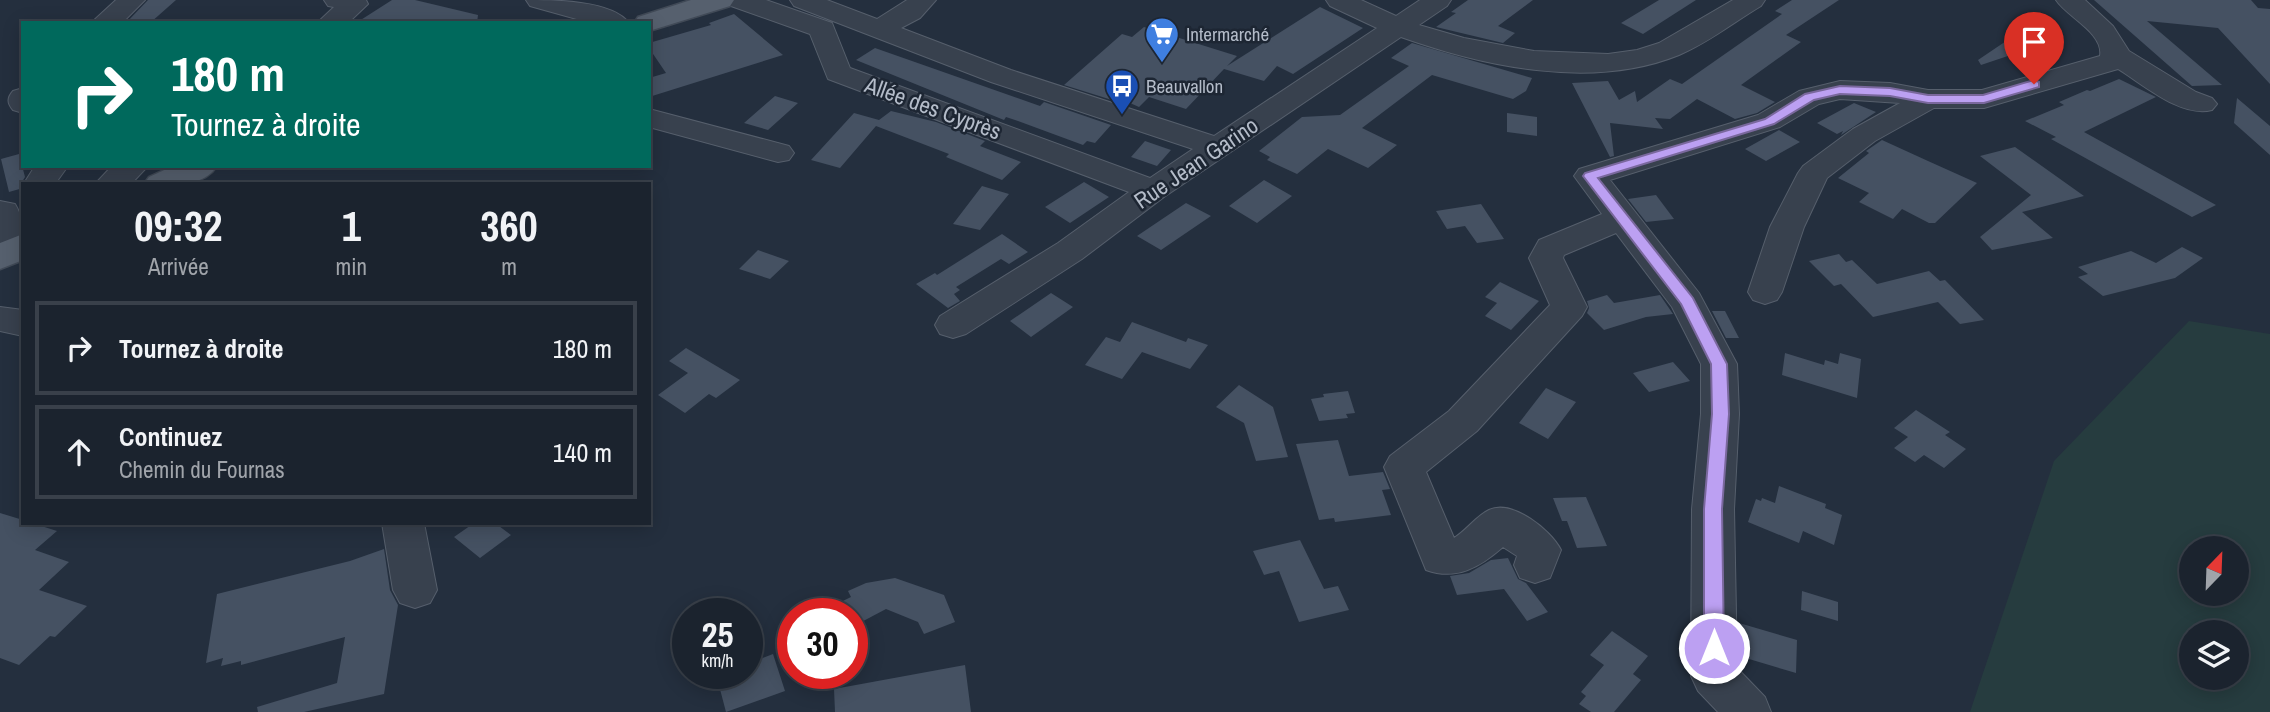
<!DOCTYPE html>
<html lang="fr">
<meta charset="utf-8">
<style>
body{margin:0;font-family:"Archivo Narrow",sans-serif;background:#282f3a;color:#f1f3f6;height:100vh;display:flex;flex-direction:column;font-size:26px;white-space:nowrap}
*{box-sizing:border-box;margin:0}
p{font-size:23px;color:#a0a4aa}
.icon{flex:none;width:38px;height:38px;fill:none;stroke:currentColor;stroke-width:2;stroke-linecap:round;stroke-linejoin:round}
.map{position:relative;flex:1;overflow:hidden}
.drawer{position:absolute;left:21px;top:182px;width:630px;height:343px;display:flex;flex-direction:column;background:#1b232e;border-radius:0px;box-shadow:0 4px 18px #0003,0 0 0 2px #39404a}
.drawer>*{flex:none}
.top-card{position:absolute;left:21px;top:21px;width:630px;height:147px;border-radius:0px;box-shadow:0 4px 18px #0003,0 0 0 2px #39404a;background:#00695c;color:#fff;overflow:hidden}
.needle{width:46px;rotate:23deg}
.fabs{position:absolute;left:2179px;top:536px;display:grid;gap:14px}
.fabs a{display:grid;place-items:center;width:70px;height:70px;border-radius:50%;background:#1b232e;box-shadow:0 4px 18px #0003,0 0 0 2px #39404a;font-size:35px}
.speed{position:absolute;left:672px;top:598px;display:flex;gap:14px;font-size:35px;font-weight:700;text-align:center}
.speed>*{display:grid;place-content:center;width:91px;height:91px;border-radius:50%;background:#1b232e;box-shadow:0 4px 18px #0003,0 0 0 2px #39404a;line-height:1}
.speed small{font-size:18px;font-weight:400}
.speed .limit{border:10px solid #d22;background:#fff;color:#111}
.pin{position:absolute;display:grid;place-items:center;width:60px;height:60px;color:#fff;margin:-72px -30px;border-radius:50% 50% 50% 0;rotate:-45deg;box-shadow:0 0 7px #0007}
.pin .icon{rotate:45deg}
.me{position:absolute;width:77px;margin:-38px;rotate:0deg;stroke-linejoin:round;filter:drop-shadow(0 0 5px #0008)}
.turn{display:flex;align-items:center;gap:24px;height:147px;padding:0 35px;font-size:32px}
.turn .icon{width:91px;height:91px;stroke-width:2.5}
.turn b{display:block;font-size:49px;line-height:60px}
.eta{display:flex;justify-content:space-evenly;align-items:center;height:119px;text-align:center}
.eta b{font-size:42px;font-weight:800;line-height:49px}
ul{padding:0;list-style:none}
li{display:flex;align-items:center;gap:21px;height:94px;margin:0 14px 10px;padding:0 21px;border:4px solid #39404a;border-radius:0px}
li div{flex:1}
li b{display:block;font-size:26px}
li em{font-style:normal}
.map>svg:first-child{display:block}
</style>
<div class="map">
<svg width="2270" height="712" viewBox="0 0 2270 712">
<rect width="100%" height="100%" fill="#242f3e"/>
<!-- green -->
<path fill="#263c3f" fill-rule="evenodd" d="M2189 321 2270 334V712H1970L2054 461ZM2191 548H2236V593H2191ZM2191 632H2236V677H2191Z"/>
<!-- building -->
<path fill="#455162" d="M148 0H176L150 23H126Z
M392 0H415L478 15 477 23H356Z
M1468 0H1533L1498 26 1515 33 1503 43 1436 27 1456 13 1451 12Z
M1659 0H1696L1643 34 1621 23Z
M1792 0H1839L1786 35 1801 42 1741 85 1775 102 1757 113 1735 119 1697 99 1670 119 1655 118 1663 129 1610 123 1614 156 1610 157 1572 83 1608 81 1619 100 1635 91 1637 102 1670 79 1682 84 1782 14 1775 11Z
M2094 0H2251L2258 8 2270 9V84L2218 28 2147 21 2222 85 2192 86Z
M1320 7 1363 28 1293 74 1277 66 1264 81 1224 69 1186 109 1149 97 1139 107 1130 103 1128 105 1064 85 1122 34 1132 37 1144 27 1237 56 1227 66Z
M734 14 783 55 649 97V78L666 73 649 48V43L711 25 709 23Z
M2036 27 2062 38 1981 65 1978 60 2018 33Z
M1412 43 1532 78 1526 91 1513 99 1432 75 1362 128 1397 145 1368 168 1328 149 1297 174 1267 160 1270 157 1259 151 1302 117 1340 115 1409 66 1391 58Z
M875 48 1040 106 1044 102 1111 125 1095 143 1087 141 1083 145 1018 121 1006 117 1004 120 856 60Z
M2119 79 2156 97 2084 132 2216 205 2192 217 2051 139 2056 137 2025 121 2064 105 2059 102 2087 90 2090 91Z
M775 96 798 103 768 130 744 123Z
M2237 98 2270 126V155L2234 123Z
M1854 103 1876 112 1841 135 1843 131 1837 134 1817 123Z
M891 111 936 122 985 141 980 146 1021 162 1002 180 946 157 949 154 876 126 840 168 811 160 854 113 879 120Z
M1507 113 1537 117V136L1507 132Z
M1779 130 1800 142 1766 161 1745 149Z
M1882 140 1928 161 1977 183 1935 223H1929L1902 209 1893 219 1859 202 1869 193 1838 178 1869 153 1866 151Z
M1145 141 1171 150 1157 166 1131 157Z
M2015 147 2084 196 2022 212 2053 238 1992 250 1980 237 2031 195 1980 156Z
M19 154 25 177 20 185 23 188 9 192 1 159Z
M1264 180 1292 196 1257 223 1229 206Z
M1084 182 1109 197 1070 223 1045 207Z
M982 186 1009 194 980 230 953 224Z
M1656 195 1674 219 1646 222 1628 199Z
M1186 203 1211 216 1161 250 1137 236Z
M1481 204 1504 239 1477 243 1465 226 1447 229 1436 211Z
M1002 234 1028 252 1009 264 1001 259 956 287 960 290 954 294 960 301 948 308 916 284 935 273 937 275Z
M2182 247 2203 258 2175 278 2103 296 2078 277 2088 274 2078 267 2131 251 2156 263Z
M758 250 789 261 770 279 739 269Z
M1839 254 1846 262 1852 260 1877 284 1929 271 1940 281 1945 280 1984 320 1960 324 1938 302 1873 317 1841 284 1834 286 1809 261Z
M1500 282 1539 301 1511 330 1485 316 1497 303 1485 297Z
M1051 293 1073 307 1031 337 1010 321Z
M1607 295 1614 303 1660 295 1673 314 1646 317 1604 330 1587 313 1589 308 1587 301Z
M1712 311H1725L1739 338H1726Z
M1132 322 1186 342 1188 338 1208 345 1190 369 1142 352 1122 379 1085 365 1106 337 1120 342Z
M686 348 740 380 716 398 709 394 685 413 658 395 688 373 669 361Z
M1785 353 1824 365 1825 360 1838 364 1840 353 1861 359 1857 398 1782 375Z
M1673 362 1690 381 1649 392 1633 373Z
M1239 385 1273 407 1288 457 1256 461 1244 423 1216 407Z
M1546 388 1576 402 1548 439 1519 423Z
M1348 391 1355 413 1346 414 1348 418 1319 421 1311 399 1324 397 1323 394Z
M1916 410 1950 432 1945 435 1966 449 1944 468 1924 455 1915 462 1894 448 1908 437 1894 428Z
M1338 440 1349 476 1383 472 1390 489 1382 490 1391 515 1335 522 1334 518 1319 520 1296 444Z
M1779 486 1826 504 1825 508 1842 515 1834 545 1803 531 1799 543 1748 522 1756 499 1761 501 1762 498 1775 503Z
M1586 497 1607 546 1577 548 1567 521H1562L1553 498Z
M0 513 23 520V523H32L57 531 35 550 69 562 39 590 87 606 55 637 50 636 19 665 0 658Z
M474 523H495L511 535 480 558 454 537Z
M1300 540 1324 589 1338 586 1349 610 1299 622 1279 571 1264 575 1253 551Z
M384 549 390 590 398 605 384 694 304 712H258L257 707 337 683 345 637 241 665V661L221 666 223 658 206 663 217 594 350 561Z
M1508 558 1518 579 1526 583 1548 612 1527 621 1504 589 1457 595 1450 576 1469 573 1491 560Z
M895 578 944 595 955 622 924 634 918 622 886 609 852 627V614H816L851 597 848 591 866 583Z
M1802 591 1838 602V621L1801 610Z
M1739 623 1797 640 1796 673 1739 656Z
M1612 631 1648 656 1633 674 1641 680 1614 712H1591L1579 704 1586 696 1581 692 1604 665 1590 655Z
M773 654 785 691 726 712 716 674H747V664Z
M965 665 971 712H835L834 689Z"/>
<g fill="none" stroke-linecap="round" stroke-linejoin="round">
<!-- minor casing -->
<g stroke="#565f6c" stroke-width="2">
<path id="minor" d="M116 0H145L122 23H91Z
M324 0H366L368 4 348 23H317L334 7 328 6Z
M526 0C552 0 612 0 629 23H591L530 6Z
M727 0H766L832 23 850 68 1150 178 1193 149 991 82 794 6 790 0H827L877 19 907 0H936L920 18 901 28 1011 70 1214 136 1377 28 1330 6 1326 0H1361L1396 16 1420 0H1451L1447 6 1419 25 1464 38 1534 51 1608 54 1637 50 1659 43 1733 0H1765L1761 6C1734 22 1708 43 1679 55 1593 90 1485 67 1401 37L1164 197 1082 259 966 334 953 338 940 334 935 325 940 316 1058 243 1129 192 828 79 810 34 731 6Z
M2056 0H2085L2113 26 2129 51 2196 92 2212 98 2217 104 2212 110C2181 118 2144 85 2118 69L1984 108H1934L1875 141 1827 178 1804 227 1782 292 1777 300 1765 304 1753 300 1748 292 1770 227 1798 173 1803 166 1853 129 1900 103 1840 99 1819 104 1780 127 1610 180 1699 293 1737 364 1739 414 1734 509 1737 668 1765 697 1771 712H1718L1698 691 1691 676 1692 509 1701 414V364L1672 307 1616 233 1564 255 1563 258 1587 307 1582 316 1477 431 1426 472 1454 538C1466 531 1476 516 1489 510 1512 499 1551 530 1561 550L1550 578 1535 583 1520 578 1514 565 1517 556 1503 547C1480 567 1457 581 1426 570L1384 467 1390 456 1449 411 1550 305 1529 258 1539 240 1602 214 1574 176 1579 169 1758 115 1799 91 1840 81 1890 83 1928 90H1982L2100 56C2104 33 2067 17 2056 0Z
M23 88V113L13 110C7 103 7 98 13 91Z
M649 109 789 146 794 153 789 160 778 162 649 127Z
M35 166H68L55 184 23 185Z
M112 166H148L131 184H95Z
M0 201 15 204C25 220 23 238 23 257L8 255 0 249Z
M0 307 23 310V336L0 331Z
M382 523H424L437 590 430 603 415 608 400 603 393 590Z"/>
</g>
<!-- major casing -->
<g stroke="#414a57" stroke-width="3">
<path id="major" d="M691 0H734L730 6 649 31V23H634L638 17Z
M173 166H217C202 189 169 184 144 184L149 177Z
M23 234V260L0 269V243Z"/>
</g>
<!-- minor -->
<use href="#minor" fill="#38414e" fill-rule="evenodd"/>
<!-- major -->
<use href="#major" fill="#56606e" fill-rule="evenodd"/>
</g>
<!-- route -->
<path fill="#bca0f2" stroke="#7a689d" stroke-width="2" d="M2034 80 2039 82V87L1984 103H1928L1890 96 1840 94 1814 100 1774 124 1598 178 1693 298 1727 364 1729 414 1722 509 1724 648 1721 654 1714 657 1707 654 1704 648V509L1712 414 1711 364 1681 304 1583 176 1585 173 1765 119 1805 94 1840 86 1890 88 1928 95H1983Z"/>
<!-- icons -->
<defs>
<g id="supermarket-pin" transform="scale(1.75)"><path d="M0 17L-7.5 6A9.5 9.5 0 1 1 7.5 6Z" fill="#3f7fe0" stroke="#1d2633"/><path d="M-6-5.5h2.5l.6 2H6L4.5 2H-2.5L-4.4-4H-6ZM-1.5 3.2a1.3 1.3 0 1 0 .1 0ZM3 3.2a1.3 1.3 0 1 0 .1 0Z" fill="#fff"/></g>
<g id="bus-pin" transform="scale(1.75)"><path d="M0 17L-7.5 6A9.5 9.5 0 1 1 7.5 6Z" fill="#1a4fb4" stroke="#1d2633"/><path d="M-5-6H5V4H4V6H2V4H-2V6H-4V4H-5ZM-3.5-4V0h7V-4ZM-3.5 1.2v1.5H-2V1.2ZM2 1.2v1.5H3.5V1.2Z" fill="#fff"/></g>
</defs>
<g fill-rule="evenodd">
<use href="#supermarket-pin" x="1162" y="34"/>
<use href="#bus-pin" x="1122" y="86"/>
</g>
<g text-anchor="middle" stroke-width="5" stroke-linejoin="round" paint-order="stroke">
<!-- far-poi labels -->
<g font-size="19" fill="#b4bcc9" stroke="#1d2633" text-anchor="start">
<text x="1186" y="41">Intermarché</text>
<text x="1146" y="93">Beauvallon</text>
</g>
<!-- street labels -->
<g font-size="23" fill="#b4bcc9" stroke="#1d2633">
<text transform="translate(933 108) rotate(20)" y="8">Allée des Cyprès</text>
<text transform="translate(1196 163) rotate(-34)" y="8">Rue Jean Garino</text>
</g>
</g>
</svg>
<div class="fabs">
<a><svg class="needle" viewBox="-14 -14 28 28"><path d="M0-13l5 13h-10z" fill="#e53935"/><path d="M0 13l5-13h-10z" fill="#a0a4aa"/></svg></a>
<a><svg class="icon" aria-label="layers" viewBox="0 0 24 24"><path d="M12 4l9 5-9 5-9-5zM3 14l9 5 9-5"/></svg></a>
</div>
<div class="speed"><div>25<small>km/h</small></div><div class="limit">30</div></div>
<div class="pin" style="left:2034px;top:84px;background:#d93025"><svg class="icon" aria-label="arrive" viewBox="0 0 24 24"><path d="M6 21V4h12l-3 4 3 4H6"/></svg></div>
<svg class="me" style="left:1714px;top:648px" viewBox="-20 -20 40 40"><circle r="17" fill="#bca0f2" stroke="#fff" stroke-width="3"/><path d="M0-11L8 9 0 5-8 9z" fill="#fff"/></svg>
<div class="top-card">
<div class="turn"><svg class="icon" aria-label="right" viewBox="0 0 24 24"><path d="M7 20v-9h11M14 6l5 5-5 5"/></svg><div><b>180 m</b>Tournez à droite</div></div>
</div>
<section class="drawer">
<div class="eta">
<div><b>09:32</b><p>Arrivée</p></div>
<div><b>1</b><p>min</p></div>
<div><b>360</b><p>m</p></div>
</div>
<ul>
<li><svg class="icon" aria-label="right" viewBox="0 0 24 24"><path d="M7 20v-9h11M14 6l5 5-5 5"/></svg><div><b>Tournez à droite</b></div><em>180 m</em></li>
<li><svg class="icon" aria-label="ahead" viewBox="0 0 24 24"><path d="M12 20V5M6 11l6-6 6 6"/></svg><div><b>Continuez</b><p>Chemin du Fournas</p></div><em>140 m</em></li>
</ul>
</section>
</div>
